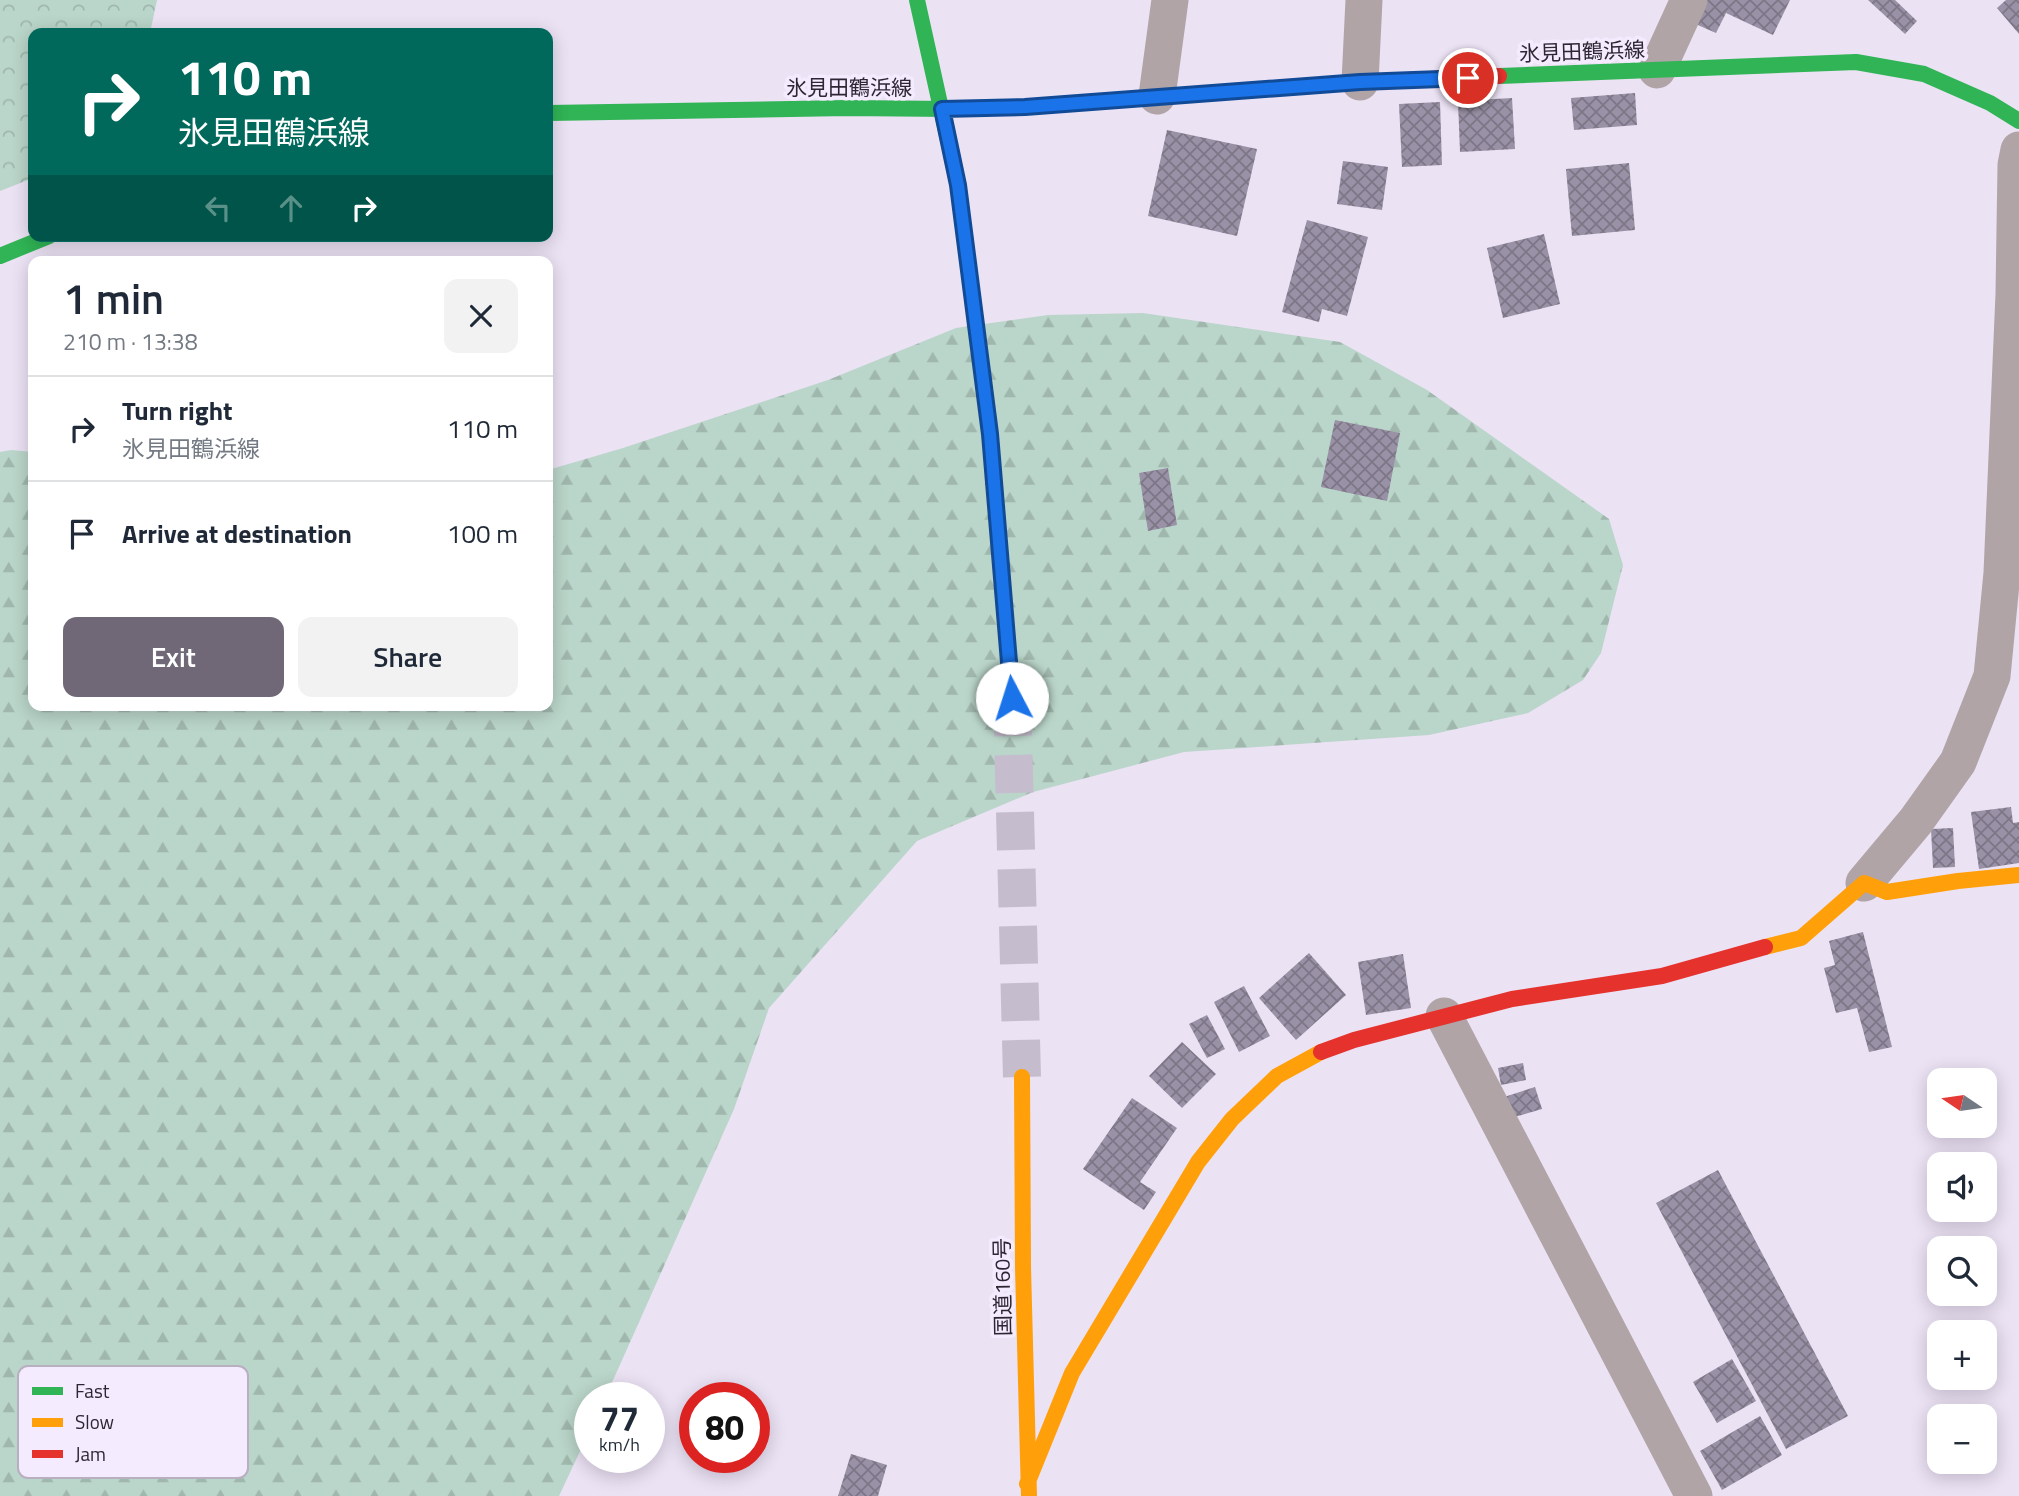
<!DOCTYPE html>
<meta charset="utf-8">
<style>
body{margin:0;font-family:"Titillium Web","Noto Sans JP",sans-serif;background:#f2f2f3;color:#1f2937;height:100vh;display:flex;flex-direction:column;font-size:26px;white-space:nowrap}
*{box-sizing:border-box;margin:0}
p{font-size:23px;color:#747a83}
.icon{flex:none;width:38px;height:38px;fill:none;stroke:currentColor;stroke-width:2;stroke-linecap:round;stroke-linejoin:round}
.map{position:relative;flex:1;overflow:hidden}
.sheet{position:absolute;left:28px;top:256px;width:525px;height:455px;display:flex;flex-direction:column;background:#fff;border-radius:14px;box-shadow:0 4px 18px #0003}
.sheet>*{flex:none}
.guide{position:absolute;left:28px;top:28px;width:525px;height:214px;border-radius:14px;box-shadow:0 4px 18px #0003;background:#00695c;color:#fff;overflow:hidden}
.needle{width:46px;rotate:283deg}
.controls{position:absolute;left:1927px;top:1068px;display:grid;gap:14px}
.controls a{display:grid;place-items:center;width:70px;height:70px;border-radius:14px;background:#fff;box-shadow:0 4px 18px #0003;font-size:35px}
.speed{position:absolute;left:574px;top:1382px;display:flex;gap:14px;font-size:35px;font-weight:700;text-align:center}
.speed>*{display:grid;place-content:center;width:91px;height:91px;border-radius:50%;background:#fff;box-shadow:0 4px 18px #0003;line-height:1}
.speed small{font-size:18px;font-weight:400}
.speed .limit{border:10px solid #d22;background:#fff;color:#111}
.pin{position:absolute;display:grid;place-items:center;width:60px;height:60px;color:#fff;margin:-30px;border:4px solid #fff;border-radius:50%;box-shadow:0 2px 7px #0007}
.me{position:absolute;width:77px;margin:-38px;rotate:355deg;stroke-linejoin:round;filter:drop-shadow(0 0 5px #0008)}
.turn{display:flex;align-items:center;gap:24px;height:147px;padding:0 35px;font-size:32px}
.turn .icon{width:91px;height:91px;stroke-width:2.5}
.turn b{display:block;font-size:49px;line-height:60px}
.lanes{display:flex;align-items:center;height:66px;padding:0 35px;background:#0003;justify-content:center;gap:35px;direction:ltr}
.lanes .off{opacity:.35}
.round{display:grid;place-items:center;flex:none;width:74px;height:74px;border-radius:14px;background:#f2f2f3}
.head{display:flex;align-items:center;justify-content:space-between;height:119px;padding:0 35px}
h1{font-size:42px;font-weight:600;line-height:52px}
.button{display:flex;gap:14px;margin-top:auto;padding:14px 35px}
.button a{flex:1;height:80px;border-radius:14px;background:#706877;color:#fff;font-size:28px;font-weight:600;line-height:80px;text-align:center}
.button a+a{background:#f2f2f3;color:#1f2937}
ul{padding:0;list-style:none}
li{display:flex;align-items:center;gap:21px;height:105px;padding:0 35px;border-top:2px solid #e0e1e3}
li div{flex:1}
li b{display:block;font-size:26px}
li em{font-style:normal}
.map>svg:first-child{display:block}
</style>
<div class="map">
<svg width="2019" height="1496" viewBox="0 0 2019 1496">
<defs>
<pattern id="forest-firs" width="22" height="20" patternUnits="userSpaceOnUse" patternTransform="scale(1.75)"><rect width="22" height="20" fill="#bad5c9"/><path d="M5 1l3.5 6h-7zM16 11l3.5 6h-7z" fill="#a0b7ad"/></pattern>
<pattern id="park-crowns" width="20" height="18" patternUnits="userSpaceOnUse" patternTransform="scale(1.75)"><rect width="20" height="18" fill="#bad5c9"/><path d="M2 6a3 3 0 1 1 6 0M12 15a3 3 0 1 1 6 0" fill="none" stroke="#a0b7ad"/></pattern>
<pattern id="building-cross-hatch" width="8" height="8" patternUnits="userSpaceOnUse" patternTransform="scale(1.75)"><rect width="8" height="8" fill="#9991a5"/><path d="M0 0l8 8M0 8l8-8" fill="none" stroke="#7d7687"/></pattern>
</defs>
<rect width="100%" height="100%" fill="#ebe2f4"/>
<!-- forest -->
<path fill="url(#forest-firs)" d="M1143 313 1340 342 1427 390 1609 519 1623 565 1601 653 1583 680 1528 713 1429 735 1184 752 1033 792 917 841 769 1008 734 1109 623 1358 605 1398H590V1430L559 1496H0V452L11 450 33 452V705H548V470L623 448 828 380 956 328 1048 315Z"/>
<!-- park -->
<path fill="url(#park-crowns)" d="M0 0H157L150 33H33V178L0 191Z"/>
<!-- building -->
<path fill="url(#building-cross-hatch)" d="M1702 0H1790L1773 35 1726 13 1716 33 1691 22Z
M1868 0H1895L1917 21 1905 34Z
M2006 0H2019V34L1997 8Z
M1635 93 1637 125 1574 130 1571 98Z
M1512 98 1515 149 1460 152 1458 101Z
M1440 102 1442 165 1402 167 1399 104Z
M1167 130 1257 149 1237 236 1148 216Z
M1343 161 1388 167 1382 210 1337 204Z
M1629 163 1635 230 1572 236 1566 169Z
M1307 220 1368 237 1347 316 1322 309 1319 322 1282 312Z
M1544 234 1560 304 1503 318 1487 248Z
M1335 420 1400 433 1387 501 1321 487Z
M1168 468 1177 525 1148 531 1139 473Z
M2011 807 2013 823 2019 822V863L1979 869 1971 812Z
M1953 828 1955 867 1933 868 1931 829Z
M1863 932 1892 1047 1869 1052 1857 1008 1836 1013 1824 968 1835 965 1829 941Z
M1309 953 1346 995 1296 1040 1259 998Z
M1403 954 1411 1008 1366 1015 1358 962Z
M1244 986 1270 1036 1239 1052 1214 1002Z
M1207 1015 1225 1049 1207 1058 1189 1024Z
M1182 1042 1216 1074 1182 1108 1149 1076Z
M1523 1063 1526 1080 1501 1085 1498 1068Z
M1535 1087 1542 1109 1511 1118 1504 1097Z
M1132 1098 1177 1128 1140 1182 1156 1192 1144 1210 1083 1169Z
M1718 1170 1848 1416 1786 1449 1656 1203Z
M1732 1359 1756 1401 1717 1423 1693 1382Z
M1760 1416 1782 1455 1722 1490 1700 1451Z
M851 1454 887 1465 878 1496H838Z"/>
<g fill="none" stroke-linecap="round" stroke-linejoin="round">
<!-- highway-tunnel -->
<path stroke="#c5bdcd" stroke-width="38" stroke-dasharray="38 19" stroke-linecap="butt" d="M1012 698 1022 1077"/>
<!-- street -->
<path stroke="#b0a4a7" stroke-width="37" d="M1657 70 1689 0
M1360 82 1364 0
M1157 96 1170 0
M1864 883 1916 821 1958 762 1992 676 2002 573 2014 294 2016 165 2019 150
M1444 1016 1694 1496"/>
<!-- fast -->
<path stroke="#30b455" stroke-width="16" d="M917 0 958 185 989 423
M1499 76 1856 62 1924 74 1990 103 2019 121
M548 113 847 108 950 109
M0 256 49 236"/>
<!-- slow -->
<path stroke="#ff9f0a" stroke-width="16" d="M1765 947 1801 938 1864 883 1887 892 1958 881 2019 875
M1022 1077 1023 1267 1029 1496
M1027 1484 1072 1373 1198 1162 1232 1119 1277 1076 1321 1052"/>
<!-- jam -->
<path stroke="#e5322d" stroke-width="16" d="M950 109 1025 107 1360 82 1499 76
M989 423 1012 698
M1321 1052 1354 1040 1512 999 1662 976 1765 947"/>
</g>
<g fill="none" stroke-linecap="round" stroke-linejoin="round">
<!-- route casing -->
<g stroke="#114b97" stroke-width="18">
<path id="route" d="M1012 698 990 434 958 185 942 109 1025 107 1360 82 1468 78"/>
</g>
<!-- route -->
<use href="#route" stroke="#1a73e8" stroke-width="12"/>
</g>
<g text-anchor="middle" stroke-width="7" stroke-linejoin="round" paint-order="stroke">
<!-- street labels -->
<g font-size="21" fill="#2d2733" stroke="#f4ebfe">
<text transform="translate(1582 52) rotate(-2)" y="7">氷見田鶴浜線</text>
<text x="849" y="95">氷見田鶴浜線</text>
<text transform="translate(1003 1287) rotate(-91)" y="7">国道160号</text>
</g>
</g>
<!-- legend -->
<rect x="18" y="1366" width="230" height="112" rx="10" fill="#f4ebfe" stroke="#b8b0c1" stroke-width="2"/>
<rect x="32" y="1387" width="31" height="8" fill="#30b455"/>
<rect x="32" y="1418" width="31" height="9" fill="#ff9f0a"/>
<rect x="32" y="1450" width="31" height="8" fill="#e5322d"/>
<g font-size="19" fill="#2d2733">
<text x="75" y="1398">Fast</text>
<text x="75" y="1429">Slow</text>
<text x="75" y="1461">Jam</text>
</g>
</svg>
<div class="controls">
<a><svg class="needle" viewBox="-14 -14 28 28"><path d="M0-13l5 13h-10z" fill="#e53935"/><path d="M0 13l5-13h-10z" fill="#747a83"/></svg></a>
<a><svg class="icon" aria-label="sound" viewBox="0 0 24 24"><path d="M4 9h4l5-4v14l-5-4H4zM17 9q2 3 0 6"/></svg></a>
<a><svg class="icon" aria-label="search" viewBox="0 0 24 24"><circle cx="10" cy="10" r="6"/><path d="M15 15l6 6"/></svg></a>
<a>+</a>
<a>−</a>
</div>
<div class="speed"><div>77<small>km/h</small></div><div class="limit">80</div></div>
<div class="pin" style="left:1468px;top:78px;background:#d93025"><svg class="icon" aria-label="arrive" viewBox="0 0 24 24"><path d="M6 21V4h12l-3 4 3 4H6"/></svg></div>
<svg class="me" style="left:1012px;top:698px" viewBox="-20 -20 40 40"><circle r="19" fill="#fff"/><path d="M0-13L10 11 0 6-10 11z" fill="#1a73e8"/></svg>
<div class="guide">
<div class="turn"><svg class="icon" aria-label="right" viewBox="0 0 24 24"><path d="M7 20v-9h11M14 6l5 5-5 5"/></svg><div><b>110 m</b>氷見田鶴浜線</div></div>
<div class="lanes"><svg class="icon off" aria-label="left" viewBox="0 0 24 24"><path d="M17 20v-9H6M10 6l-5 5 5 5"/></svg><svg class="icon off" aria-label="ahead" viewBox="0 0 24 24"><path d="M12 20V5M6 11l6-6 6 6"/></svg><svg class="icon" aria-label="right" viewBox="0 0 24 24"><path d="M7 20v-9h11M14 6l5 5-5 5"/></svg></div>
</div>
<section class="sheet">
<div class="head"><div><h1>1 min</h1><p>210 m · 13:38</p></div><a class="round"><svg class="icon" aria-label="close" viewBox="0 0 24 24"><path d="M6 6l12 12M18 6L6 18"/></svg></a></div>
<ul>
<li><svg class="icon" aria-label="right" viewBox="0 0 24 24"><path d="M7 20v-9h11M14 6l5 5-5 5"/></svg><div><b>Turn right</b><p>氷見田鶴浜線</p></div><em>110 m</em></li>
<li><svg class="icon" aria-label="arrive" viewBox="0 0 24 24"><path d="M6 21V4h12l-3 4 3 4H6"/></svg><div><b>Arrive at destination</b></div><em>100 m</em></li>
</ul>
<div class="button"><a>Exit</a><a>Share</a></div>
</section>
</div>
